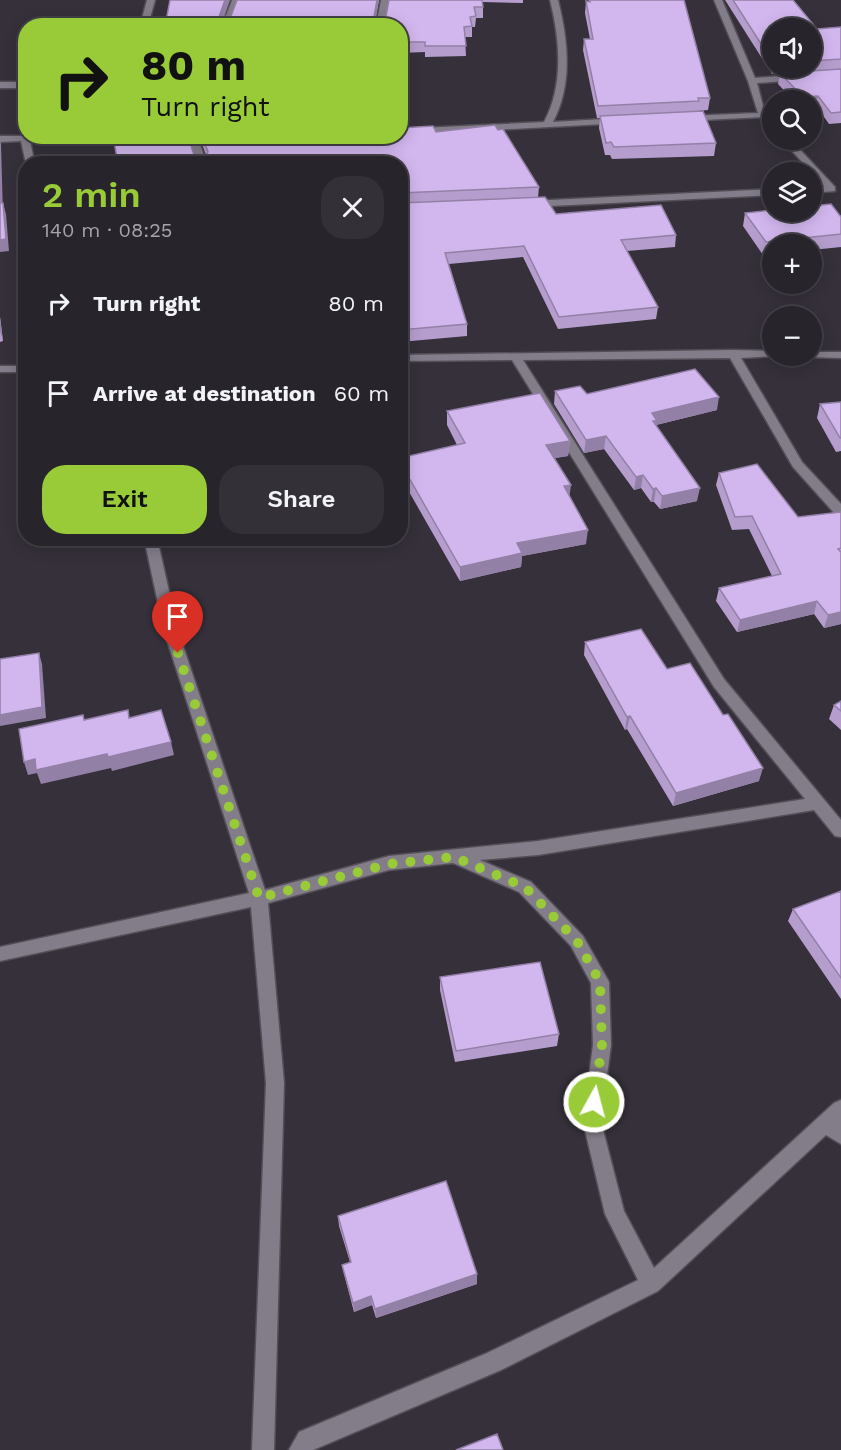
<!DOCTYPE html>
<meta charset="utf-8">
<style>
body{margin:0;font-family:"Work Sans",sans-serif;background:#343038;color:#f1f3f6;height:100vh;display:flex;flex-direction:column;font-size:22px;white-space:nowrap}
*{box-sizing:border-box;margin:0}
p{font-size:20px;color:#a5a4a9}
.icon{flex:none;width:33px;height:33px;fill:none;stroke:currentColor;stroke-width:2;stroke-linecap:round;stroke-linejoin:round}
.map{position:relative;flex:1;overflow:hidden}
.sheet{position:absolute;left:18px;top:156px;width:390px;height:390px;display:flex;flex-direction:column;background:#28242c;border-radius:24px;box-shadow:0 3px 15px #0003,0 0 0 2px #444148}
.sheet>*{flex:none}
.banner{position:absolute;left:18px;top:18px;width:390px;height:126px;border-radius:24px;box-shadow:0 3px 15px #0003,0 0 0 2px #444148;background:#98cb37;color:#111;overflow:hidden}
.tools{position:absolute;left:762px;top:18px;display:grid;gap:12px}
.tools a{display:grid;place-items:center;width:60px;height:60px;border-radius:50%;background:#28242c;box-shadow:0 3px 15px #0003,0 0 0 2px #444148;font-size:30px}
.pin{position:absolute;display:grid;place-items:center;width:51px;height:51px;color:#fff;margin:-62px -26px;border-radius:50% 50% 50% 0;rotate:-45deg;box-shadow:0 0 6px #0007}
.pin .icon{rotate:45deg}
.me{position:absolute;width:66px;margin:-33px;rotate:7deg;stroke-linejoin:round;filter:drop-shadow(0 0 4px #0008)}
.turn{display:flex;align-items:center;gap:21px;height:126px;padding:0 24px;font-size:27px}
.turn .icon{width:78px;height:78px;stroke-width:2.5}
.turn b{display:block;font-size:42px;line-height:51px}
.round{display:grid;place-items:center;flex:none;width:63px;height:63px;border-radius:24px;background:#343038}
.head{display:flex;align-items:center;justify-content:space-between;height:102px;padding:0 24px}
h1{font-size:36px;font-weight:600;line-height:45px;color:#98cb37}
.button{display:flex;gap:12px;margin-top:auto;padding:12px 24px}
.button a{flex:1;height:69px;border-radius:24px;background:#98cb37;color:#111;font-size:24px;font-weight:600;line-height:69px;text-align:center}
.button a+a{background:#343038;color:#f1f3f6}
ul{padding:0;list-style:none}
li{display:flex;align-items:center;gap:18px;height:90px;padding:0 24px}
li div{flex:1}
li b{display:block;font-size:22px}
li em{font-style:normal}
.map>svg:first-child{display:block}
</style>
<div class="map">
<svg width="841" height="1450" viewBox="0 0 841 1450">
<rect width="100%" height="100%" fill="#35303a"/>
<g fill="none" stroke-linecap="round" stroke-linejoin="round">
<!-- street casing -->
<g stroke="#534f57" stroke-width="3">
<path id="street" d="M147 0H155L148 26H140Z
M232 0H240L230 26H222Z
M381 0H389L384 26H376Z
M550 0H558C568 40 573 84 553 122L620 118 623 119V123L400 135V129L544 122C564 85 560 40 550 0Z
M714 0H722L755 78 841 71V77L757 83 766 117 683 121 681 119 686 116 758 113 748 81Z
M0 82H26V88H0Z
M0 136H174L170 139 30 141 35 164H26L21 141 0 142Z
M188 136H197L207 164H197Z
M782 140H791L835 187V191L812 193V187L824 186Z
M772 189V195L530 207 525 204 530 201Z
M733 350 772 351V356H777L741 358 802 462 841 504V516L836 515 793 467 730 358 523 360 724 679 841 820V837L835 836 814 810 538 855 480 860 531 882 583 936 609 982 611 1045 601 1122 624 1211 654 1268 834 1103 841 1100V1144L826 1135 658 1291 501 1370 313 1450H289L299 1432 485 1354 638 1280 605 1214 583 1122 593 1045 591 983 571 946 519 892 453 863 389 870 268 903 284 1083 274 1450H252L266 1083 251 907 0 961V947L249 893 164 631 144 538H157L178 631 265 890 389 856 538 841 805 799 714 687 512 360 400 361V355Z
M812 352H841V358L808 357 807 356H812Z
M0 366H26V372H0Z"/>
</g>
<!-- street -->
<use href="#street" fill="#837d89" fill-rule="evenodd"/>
</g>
<!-- wall -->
<path fill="#b59dcd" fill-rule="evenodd" d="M379 0 376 17 386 16 389 0H523V3L482 2 483 7V18H476L475 27H472V37H465L466 56 425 57V52L401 53 400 26H165L224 17Z
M589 0H684L710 98 708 110 698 111 716 143 714 156 612 159 610 155H605L599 128 600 118H597L583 50 584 39H590L585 13 586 1H589Z
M725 0H793L817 29 841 27V123L829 124 812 100H793L778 84 780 74H772ZM772 28H812V68H772Z
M436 132 539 187 538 197 556 214 676 235 675 247 627 251 658 307 656 319 558 329 523 257 449 264 467 324V336L400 342V164H118L194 155H206L199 136H400Z
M745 213 841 217V247L812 250V244H772V254L763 255 743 226Z
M0 317 3 341 0 342Z
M555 391 717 410 656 425V426L697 501 660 509 654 502H651L641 488 634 490 604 449 584 453 554 404Z
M841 402V451L836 452 817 418 820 404Z
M447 411 570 441 568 456 554 458 569 497 586 544 522 556 521 567 460 581 400 476V458L457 445 447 425Z
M719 473 798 517 841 512V624L824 628 814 614 737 632 716 601 719 588 772 576 749 529 732 530 716 485Z
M585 642 667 669 759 781 673 806 627 729 625 730 584 655Z
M841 701V730L829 719 834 705Z
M841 891V999L788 921 793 909Z
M440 977 559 1034 557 1046 455 1062 440 990Z
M338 1216 477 1284 376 1318 372 1305 354 1312 344 1274 342 1265 350 1262 339 1226Z"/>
<!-- shaded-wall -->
<path fill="#9380a7" d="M225 0H230L221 26 219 17Z
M377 0H379L375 22 374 17Z
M818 96 815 107H812V100H802L803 97Z
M0 140 1 144 3 215 0 203Z
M3 203 6 214 9 251 0 252V240Z
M0 317 3 341 0 331Z
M719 397 717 410 656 425 655 434 652 413Z
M606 436 604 449 584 453 586 440Z
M570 441 568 456 545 460 546 445Z
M643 475 641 488 634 490 636 477Z
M571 485 569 500 564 486Z
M656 488 654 502H651L653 489Z
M700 488 697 501 660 509 662 496Z
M588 530 586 544 522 556 521 567 460 581V567L517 543Z
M817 601 814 614 737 632 740 620Z
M841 612V624L824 628 828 615Z
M39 653 42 664 46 718 0 726V715Z
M630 716 627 729 625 730 627 717Z
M171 742 174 755 112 771 111 768 41 784 37 773 28 775 24 762 35 759 107 754Z
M763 768 759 781 673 806 676 793Z
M477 1274V1284L376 1318 375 1309Z
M371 1296 372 1305 354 1312 353 1303Z"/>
<!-- building -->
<path fill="#d2b7ee" stroke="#9380a7" stroke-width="1.5" d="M170 0H225L219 17 231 16 237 0H377L374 17 386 16 389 0H482L483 7H474L476 16 470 17 472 26 464 27 466 46H425V42H401L400 26 399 22H289L288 26H165Z
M589 0H684L710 98H698L699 101 598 106 584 39H593L586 1 590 2Z
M733 0H793L817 29 841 27V59L812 61V28H772V61Z
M841 69V112L831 113 818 96 803 97 780 73Z
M703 111 716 143 614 147 611 142 606 143 600 116Z
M495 125 498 130 503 129 539 187 400 193V164H118L113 136H188L194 155H206L208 152 202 136H400V128L433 126 436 132Z
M545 197 556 214 661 205 676 235 621 240 658 307 559 317 524 246 445 253 467 324 400 330V203Z
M0 199V203H3L6 239 0 240Z
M831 204 841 217V234L766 242 745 213 772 210V212H812V206Z
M695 369 719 397 652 413 657 421H653L700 488 662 496 656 488 653 489 643 475 636 477 606 436 586 440 555 391 580 386 587 394Z
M540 393 570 441 546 445 571 485 564 486 588 530 517 543 522 553 460 567 400 462V458L465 443 447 411Z
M841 402V438H840L820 404Z
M757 464 798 517 841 512V548L838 549 841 552V612L828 615 817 601 740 620 719 588 781 574 752 516 735 517 719 473Z
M641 629 667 669 690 663 723 715 728 714 763 768 676 793 630 716 627 717 585 642Z
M39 653 42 707 0 715V659Z
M841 701V711L834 705Z
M128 710 129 718 161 710 171 742 108 757 107 754 36 770 35 759 24 762 19 729 83 715 84 720Z
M841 891V978L793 909Z
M540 962 559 1034 456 1051 440 977Z
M446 1181 477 1274 375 1309 371 1296 353 1303 342 1265 351 1262 338 1216Z
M497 1434 503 1450H456Z"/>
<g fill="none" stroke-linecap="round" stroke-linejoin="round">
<!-- route -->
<path stroke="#98cb37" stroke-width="10" stroke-dasharray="0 18" d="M178 653 259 898 389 864 454 857 525 887 577 941 600 982 602 1045 594 1102"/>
</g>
</svg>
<div class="tools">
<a><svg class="icon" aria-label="sound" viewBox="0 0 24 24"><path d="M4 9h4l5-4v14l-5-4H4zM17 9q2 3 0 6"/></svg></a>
<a><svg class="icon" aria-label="search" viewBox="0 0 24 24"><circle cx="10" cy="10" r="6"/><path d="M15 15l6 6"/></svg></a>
<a><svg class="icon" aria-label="layers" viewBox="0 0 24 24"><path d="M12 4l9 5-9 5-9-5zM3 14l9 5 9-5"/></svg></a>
<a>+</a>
<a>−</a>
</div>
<div class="pin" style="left:178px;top:653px;background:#d93025"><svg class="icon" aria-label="arrive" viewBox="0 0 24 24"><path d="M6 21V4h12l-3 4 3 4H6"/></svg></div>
<svg class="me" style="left:594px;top:1102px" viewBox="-20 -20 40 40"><circle r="17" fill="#98cb37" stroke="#fff" stroke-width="3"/><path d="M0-11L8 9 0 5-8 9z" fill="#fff"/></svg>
<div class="banner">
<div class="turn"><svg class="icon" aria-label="right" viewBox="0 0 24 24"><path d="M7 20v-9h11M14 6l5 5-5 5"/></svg><div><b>80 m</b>Turn right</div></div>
</div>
<section class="sheet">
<div class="head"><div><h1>2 min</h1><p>140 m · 08:25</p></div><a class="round"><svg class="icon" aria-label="close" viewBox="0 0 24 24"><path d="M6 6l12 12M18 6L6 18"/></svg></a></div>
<ul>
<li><svg class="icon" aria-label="right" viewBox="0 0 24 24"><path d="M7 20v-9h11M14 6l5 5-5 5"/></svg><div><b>Turn right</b></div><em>80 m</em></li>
<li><svg class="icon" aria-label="arrive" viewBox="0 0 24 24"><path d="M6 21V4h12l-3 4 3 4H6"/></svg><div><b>Arrive at destination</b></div><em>60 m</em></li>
</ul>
<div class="button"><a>Exit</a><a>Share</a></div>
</section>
</div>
